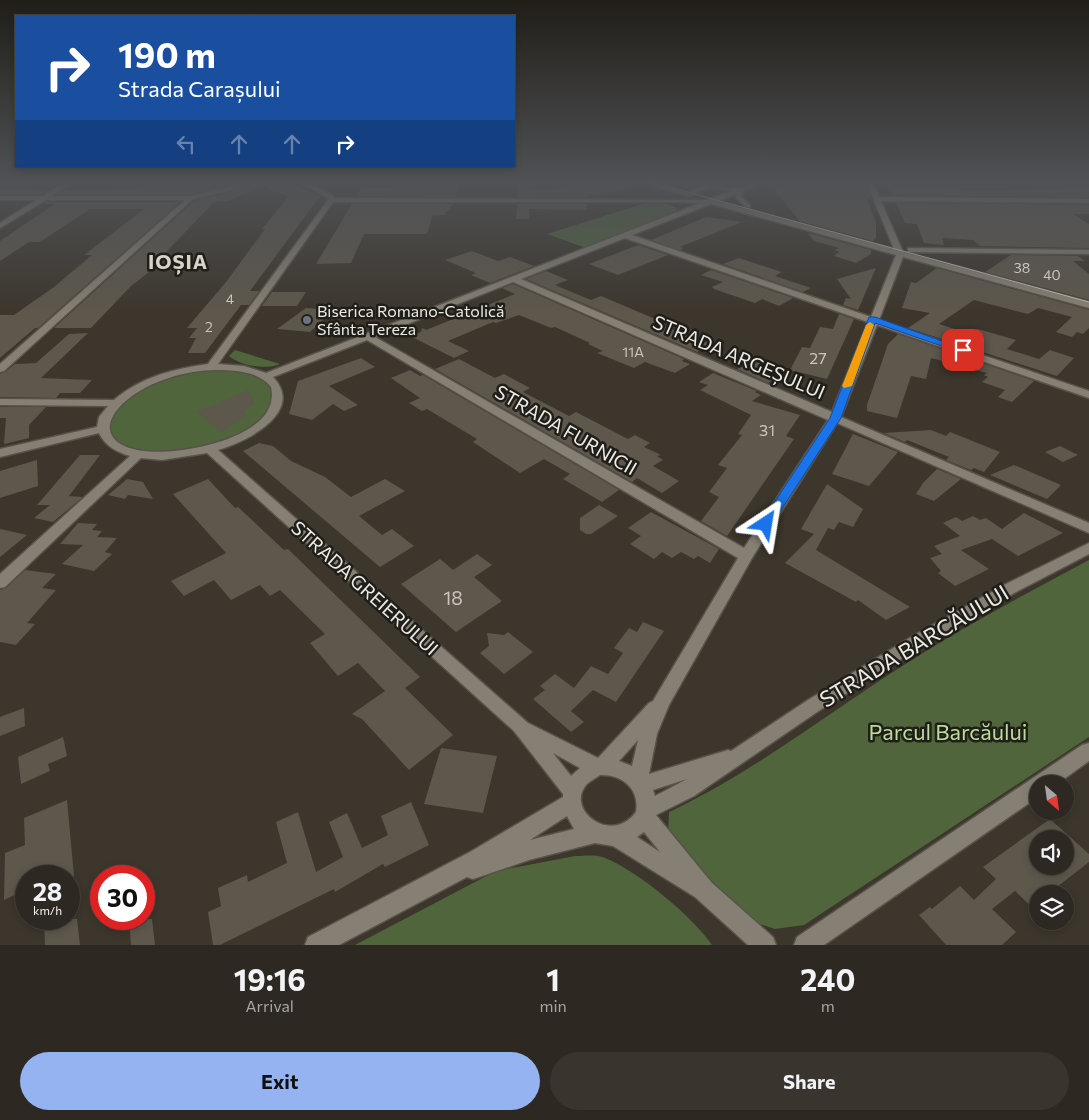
<!DOCTYPE html>
<meta charset="utf-8">
<style>
body{margin:0;font-family:Commissioner,sans-serif;background:#39342e;color:#f1f3f6;height:100vh;display:flex;flex-direction:column;font-size:19px;white-space:nowrap}
*{box-sizing:border-box;margin:0}
p{font-size:16px;color:#a7a6a5}
.icon{flex:none;width:28px;height:28px;fill:none;stroke:currentColor;stroke-width:2;stroke-linecap:round;stroke-linejoin:round}
.map{position:relative;height:945px;overflow:hidden}
.panel{display:flex;flex-direction:column;background:#2d2821;flex:1}
.panel>*{flex:none}
.guide{position:absolute;left:15px;top:15px;width:500px;height:152px;border-radius:0px;box-shadow:0 2px 8px #0003,0 0 0 1px #48443f;background:#1a4fa0;color:#fff;overflow:hidden}
.needle{width:32px;rotate:151deg}
.buttons{position:absolute;left:1029px;top:775px;display:grid;gap:10px}
.buttons a{display:grid;place-items:center;width:45px;height:45px;border-radius:50%;background:#2d2821;box-shadow:0 2px 8px #0003,0 0 0 1px #48443f;font-size:25px}
.speed{position:absolute;left:15px;top:865px;display:flex;gap:10px;font-size:25px;font-weight:700;text-align:center}
.speed>*{display:grid;place-content:center;width:65px;height:65px;border-radius:50%;background:#2d2821;box-shadow:0 2px 8px #0003,0 0 0 1px #48443f;line-height:1}
.speed small{font-size:12px;font-weight:400}
.speed .limit{border:8px solid #d22;background:#fff;color:#111}
.pin{position:absolute;display:grid;place-items:center;width:42px;height:42px;color:#fff;margin:-21px;border-radius:10px;box-shadow:0 2px 8px #0006}
.me{position:absolute;width:55px;margin:-28px;rotate:33deg;stroke-linejoin:round;filter:drop-shadow(0 0 4px #0008)}
.turn{display:flex;align-items:center;gap:18px;height:105px;padding:0 20px;font-size:22px}
.turn .icon{width:65px;height:65px;stroke-width:2.5}
.turn b{display:block;font-size:35px;line-height:42px}
.lanes{display:flex;align-items:center;height:48px;padding:0 20px;background:#0003;justify-content:center;gap:25px;direction:ltr}
.lanes .off{opacity:.35}
.eta{display:flex;justify-content:space-evenly;align-items:center;height:85px;text-align:center}
.eta b{font-size:30px;font-weight:700;line-height:35px}
.primary-button{display:flex;gap:10px;margin-top:auto;padding:10px 20px}
.primary-button a{flex:1;height:58px;border-radius:30px;background:#95b2f1;color:#111;font-size:20px;font-weight:700;line-height:58px;text-align:center}
.primary-button a+a{background:#39342e;color:#f1f3f6}
.map>svg:first-child{display:block}
</style>
<div class="map">
<svg width="1089" height="945" viewBox="0 0 1089 945">
<rect width="100%" height="100%" fill="#3c362c"/>
<!-- green -->
<path fill="#50653c" d="M655 200 675 207 680 213 589 249 547 234Z
M235 350 280 364C265 370 241 366 229 356Z
M229 367 267 376 279 399 256 429 210 449 139 454 109 441 103 423 115 403 168 375Z
M1089 560V737L804 925 775 929 750 921 687 865 668 836 669 812C754 772 828 713 907 663 966 625 1028 593 1089 560Z
M575 856C584 856 597 854 605 858 638 871 693 917 712 945H355L496 871Z"/>
<!-- building -->
<path fill="#5d574c" fill-rule="evenodd" d="M210 181H244L191 194H58L64 190 138 189 146 183H214Z
M269 181H285L320 196 250 291H259L249 305H241L205 353H188L196 338H189L197 328H187L226 282 265 229H262L288 197 262 186 229 201 214 202 147 272H149L131 286 91 328H54L194 201Z
M404 181H421L419 185H459L455 197 357 196 362 188H391L392 185H402Z
M519 181H531V190L564 189 566 181H633L634 186 600 195H587V197H518Z
M797 181H864L872 200 867 199 876 223V238L873 241 799 221 774 189Z
M890 186H956L961 191 1089 188V197L893 195Z
M0 189H17L49 190 42 194H0Z
M47 202H180L38 328H35L0 358V315H14L54 287 92 255H84L144 209H90L40 242H29L0 261V241L55 204H43Z
M896 203 1089 205V214H1073L1089 224V248L980 246 973 240 942 238 944 245 924 243 917 224 905 223Z
M352 204H453L445 215H433L427 234H364L351 263 316 264Z
M517 204H587V210L529 209V219H516Z
M706 217 742 222 680 247 684 248 680 250 651 240Z
M808 233 871 250V254L856 263 834 256 839 252 834 250 839 248 814 241Z
M638 245 668 255 618 275 589 264Z
M472 251 498 261 510 257 534 266 490 283 471 275 476 273 445 260Z
M1011 255 1078 256 1085 261H1073L1089 274V300L985 272Z
M739 258 782 272 775 276 811 288 803 292 723 264Z
M876 268 858 310 843 305 846 298 851 299 837 279Z
M937 268 1089 310V328L1083 334 1077 332 1072 337 1056 332 1072 317 1038 308 1028 314 974 300 939 324 970 334 978 329 1016 340 1007 349 1039 359 1050 350 1074 358 1057 376 908 328 930 313 902 308 911 282 916 283Z
M711 270 793 298 779 306 762 299 755 303 714 289 712 287 723 282 701 275Z
M546 271 568 280 555 285 591 300 601 296 660 321 656 323 710 344 697 352 526 279Z
M513 284 684 359 682 361 690 364 675 373 645 362 634 368 597 353 603 351 588 344 590 343 555 327 551 328 519 315 496 323 493 322 448 341 469 351 454 358 410 336 421 332 422 328 426 330 515 294 502 288Z
M272 292H306L297 306H262Z
M306 308 334 310 310 332 277 329Z
M839 314 854 319 827 379 790 370 802 347 810 348 820 327 833 329Z
M88 333 41 378 92 380 80 393H60L56 398 0 397V374L5 372 15 364 36 363 69 334Z
M898 334 1034 381 1012 402 998 397 1005 390 982 382 988 377 984 375 987 373 931 358 926 379 911 376 897 418 867 411V405L888 344Z
M361 358 375 367 329 386 358 405 344 411 333 404 312 420 289 414 298 381Z
M459 359 495 378 504 374 530 388 523 392 569 416 576 412 628 439 635 435 650 443 644 447 661 455 657 456 663 460 653 466 679 481 662 493 637 478 632 482 435 369Z
M755 362 770 366 786 371 768 383 737 369Z
M410 370 420 376 423 375 619 490 602 502 563 479 570 474 544 459 520 473 473 442 477 439 427 409 422 411 409 403 420 398 391 378Z
M713 373 757 391 755 392 761 395 752 401 800 415 786 436 794 439 727 536 701 521 719 497 709 492 727 468 718 465 742 435 738 434 751 415 700 390 708 385 699 382Z
M249 390 254 404 243 411 247 415 222 432 197 412Z
M0 407H46L29 425V438L4 444 6 418H0Z
M931 430 946 436 950 432 1000 452 984 472 974 468 971 470 946 460 949 457 907 440 905 442 884 433Z
M853 434 898 452 869 486 832 474Z
M259 443 273 446 291 461 325 477 351 497 385 479 405 491 359 516 382 535 392 529 414 546 380 567 243 451Z
M1060 446 1078 455 1063 462 1045 452Z
M80 455H100L69 496 83 497 53 522 34 518 50 505H37Z
M37 460 38 486 0 498V471Z
M1014 465 1061 485 1047 499 990 475Z
M937 469 961 479 934 501 916 494 923 483Z
M127 479 143 482 153 499 128 495 125 499 108 495Z
M208 479 235 508 238 507 284 550 288 549 420 677 405 688 453 735 409 770 362 719 352 714 385 691 358 663 338 676 310 643 325 634 280 590 270 596 260 585 231 600 214 580 184 596 171 581 226 553 173 494Z
M827 484 863 509 853 527 839 522 834 530 828 528 816 550 910 607 886 620 858 600 856 602 785 563 814 534 801 529Z
M599 505 618 516 591 534H586L580 530V518Z
M651 512 719 549 710 563 698 556 694 559 681 552 672 558 662 552 654 559 630 544 641 536 628 528Z
M1024 513 1063 533 1018 556 992 539 961 550 989 569 955 586 938 573 941 571 930 558 942 554 934 546 960 536 943 523 956 517 962 521 973 516 980 520 986 518 1002 529Z
M78 523 97 524 92 530 102 531 97 537 117 538 105 552 112 554 94 571 62 564 83 545 60 544Z
M0 529 27 535 0 557Z
M477 554 492 565 474 577 502 601 456 632 401 584 440 559 453 570Z
M25 570 56 574 42 588 56 590 27 623 35 624 16 645 0 642V590L6 588Z
M643 622 664 631 616 702 593 690 571 711 584 722 571 732 533 699 545 690 540 686 555 674 574 688 591 666 608 674 623 653 614 648 629 628 637 632Z
M508 632 533 652 504 674 480 653 489 646 487 633 504 635Z
M24 708 25 726 0 736V717Z
M63 737 67 756 48 764 50 771 21 784 18 757Z
M441 748 497 756 483 813 424 804Z
M67 800 74 876H21V892L4 900 5 853 25 845 24 818Z
M411 802 429 845 385 867 383 864 335 892 334 889 220 945H213L208 912 221 906 218 888 247 875 248 882 287 863 276 822 298 812 316 872 343 857 329 822 347 813 362 848 388 835 381 816Z
M1050 819 1089 854V862L1048 894H1038V913L1015 891 992 909 1016 932 1002 945H946L919 915 930 907 932 909 960 886 974 900 996 879 983 867ZM1038 839H1065V866H1038Z
M44 919H77L80 945H45Z
M129 919H152L155 945H131Z"/>
<g fill="none" stroke-linecap="round" stroke-linejoin="round">
<!-- minor casing -->
<g stroke="#58534a" stroke-width="3">
<path id="minor" d="M66 181H74L52 196H191L254 181H267L193 199 4 371 0 372V364L185 200H46L0 228V223L36 200H0V196H43Z
M297 181H306L333 196 334 198 706 200 732 191 711 188 694 193 691 191C707 181 721 189 738 188 748 187 756 181 766 181L743 191 741 197 750 205V207H746L736 198V194L717 201 894 249 866 181H872L879 197 1089 199V203L881 201 903 252 1089 302V308L903 257 879 320 1089 391V398L877 325 841 417 1089 523V533L837 423 752 558 669 705 657 734 649 774 728 750 731 751 808 700 913 636 1006 584 1089 543V554L1016 592 925 644 820 710 694 796 656 815 712 883 773 937 776 945H748L695 897 613 846 595 843 529 860 473 879 467 877 339 945H305L308 937 470 852 563 797V794L514 731 207 453 162 460 141 458 5 587 0 588V574L130 456C117 452 105 446 99 433L0 457V449L97 427 99 417 108 406 0 405V399L114 400C141 377 173 369 208 364L328 200V198ZM333 202H677L700 203 266 373 244 366 218 364ZM711 204 896 255 871 317 632 235ZM625 238 868 322 832 412 521 279ZM513 282 828 420 744 548 375 337ZM367 340 738 558 653 701 649 703 598 758 528 723 218 450C246 442 306 412 273 377ZM216 370C235 370 258 371 271 387 283 438 178 456 144 451 107 447 98 424 127 400 150 381 186 370 216 370ZM638 740 632 766 619 761ZM553 753 580 768 571 776ZM600 775C622 774 640 789 636 812 611 846 564 809 587 784 590 781 596 778 600 775ZM687 779 655 796 653 790ZM567 816 574 829 530 840ZM644 832 660 852 637 837Z
M638 181H649L692 195 687 196Z
M908 248 1089 250V254L911 252H908Z
M1089 743V761L1057 784H1038V797L824 945H794L797 937 1082 745Z"/>
</g>
<!-- minor -->
<use href="#minor" fill="#868074" fill-rule="evenodd"/>
<!-- tram -->
<path stroke="#c3c0b9" stroke-width="1" d="M647 181 1089 302"/>
</g>
<!-- sky -->
<linearGradient id="sky" x2="0" y2="1"><stop stop-color="#211e18"/><stop offset="0.58" stop-color="#505256"/><stop offset="1" stop-color="#505256" stop-opacity="0"/></linearGradient>
<rect width="1089" height="314" fill="url(#sky)"/>
<!-- route -->
<path fill="#1a73e8" stroke="#114b97" d="M869 317H875L967 350 959 352 875 323 841 418 770 527H761L760 524 830 418Z"/>
<!-- slow -->
<path fill="#f59e0b" d="M870 322 874 325 852 386 844 388 842 386 866 325Z"/>
<!-- markers -->
<circle fill="#6b7280" stroke="#201e19" stroke-width="2" cx="307" cy="320" r="5"/>
<g text-anchor="middle" stroke-width="5" stroke-linejoin="round" paint-order="stroke">
<!-- far-number labels -->
<g font-size="14" fill="#c9c5be">
<text x="1022" y="273">38</text>
<text x="1052" y="280">40</text>
<text x="230" y="304">4</text>
<text x="209" y="332">2</text>
<text x="633" y="357">11A</text>
</g>
<!-- far-poi labels -->
<g font-size="16" fill="#edeae4" stroke="#201e19" text-anchor="start">
<text x="317" y="317">Biserica Romano-Catolică<tspan x="317" dy="18">Sfânta Tereza</tspan></text>
</g>
<!-- number labels -->
<g font-size="16" fill="#c9c5be">
<text x="818" y="364">27</text>
<text x="767" y="436">31</text>
</g>
<!-- street labels -->
<g font-size="19" fill="#edeae4" stroke="#201e19">
<text transform="translate(739 357) rotate(23)" y="7">STRADA ARGEȘULUI</text>
<text transform="translate(566 430) rotate(30)" y="7">STRADA FURNICII</text>
<text transform="translate(365 588) rotate(42)" y="7">STRADA GREIERULUI</text>
</g>
<!-- near-number labels -->
<g font-size="19" fill="#c9c5be">
<text x="453" y="605">18</text>
</g>
<!-- far-district labels -->
<g font-size="20" font-weight="bold" letter-spacing="1" fill="#d9d2c6" stroke="#201e19">
<text x="178" y="269">IOȘIA</text>
</g>
<!-- near-street labels -->
<g font-size="22" fill="#edeae4" stroke="#201e19">
<text transform="translate(914 646) rotate(-31)" y="8">STRADA BARCĂULUI</text>
</g>
<!-- near-park labels -->
<g font-size="22" fill="#b9dd98" stroke="#201e19">
<text x="948" y="740">Parcul Barcăului</text>
</g>
</g>
</svg>
<div class="buttons">
<a><svg class="needle" viewBox="-14 -14 28 28"><path d="M0-13l5 13h-10z" fill="#e53935"/><path d="M0 13l5-13h-10z" fill="#a7a6a5"/></svg></a>
<a><svg class="icon" aria-label="sound" viewBox="0 0 24 24"><path d="M4 9h4l5-4v14l-5-4H4zM17 9q2 3 0 6"/></svg></a>
<a><svg class="icon" aria-label="layers" viewBox="0 0 24 24"><path d="M12 4l9 5-9 5-9-5zM3 14l9 5 9-5"/></svg></a>
</div>
<div class="speed"><div>28<small>km/h</small></div><div class="limit">30</div></div>
<div class="pin" style="left:963px;top:350px;background:#d93025"><svg class="icon" aria-label="arrive" viewBox="0 0 24 24"><path d="M6 21V4h12l-3 4 3 4H6"/></svg></div>
<svg class="me" style="left:766px;top:524px" viewBox="-20 -20 40 40"><path d="M0-17L14 15 0 8-14 15z" fill="#1a73e8" stroke="#fff" stroke-width="4"/></svg>
<div class="guide">
<div class="turn"><svg class="icon" aria-label="right" viewBox="0 0 24 24"><path d="M7 20v-9h11M14 6l5 5-5 5"/></svg><div><b>190 m</b>Strada Carașului</div></div>
<div class="lanes"><svg class="icon off" aria-label="left" viewBox="0 0 24 24"><path d="M17 20v-9H6M10 6l-5 5 5 5"/></svg><svg class="icon off" aria-label="ahead" viewBox="0 0 24 24"><path d="M12 20V5M6 11l6-6 6 6"/></svg><svg class="icon off" aria-label="ahead" viewBox="0 0 24 24"><path d="M12 20V5M6 11l6-6 6 6"/></svg><svg class="icon" aria-label="right" viewBox="0 0 24 24"><path d="M7 20v-9h11M14 6l5 5-5 5"/></svg></div>
</div>
</div>
<section class="panel">
<div class="eta">
<div><b>19:16</b><p>Arrival</p></div>
<div><b>1</b><p>min</p></div>
<div><b>240</b><p>m</p></div>
</div>
<div class="primary-button"><a>Exit</a><a>Share</a></div>
</section>
